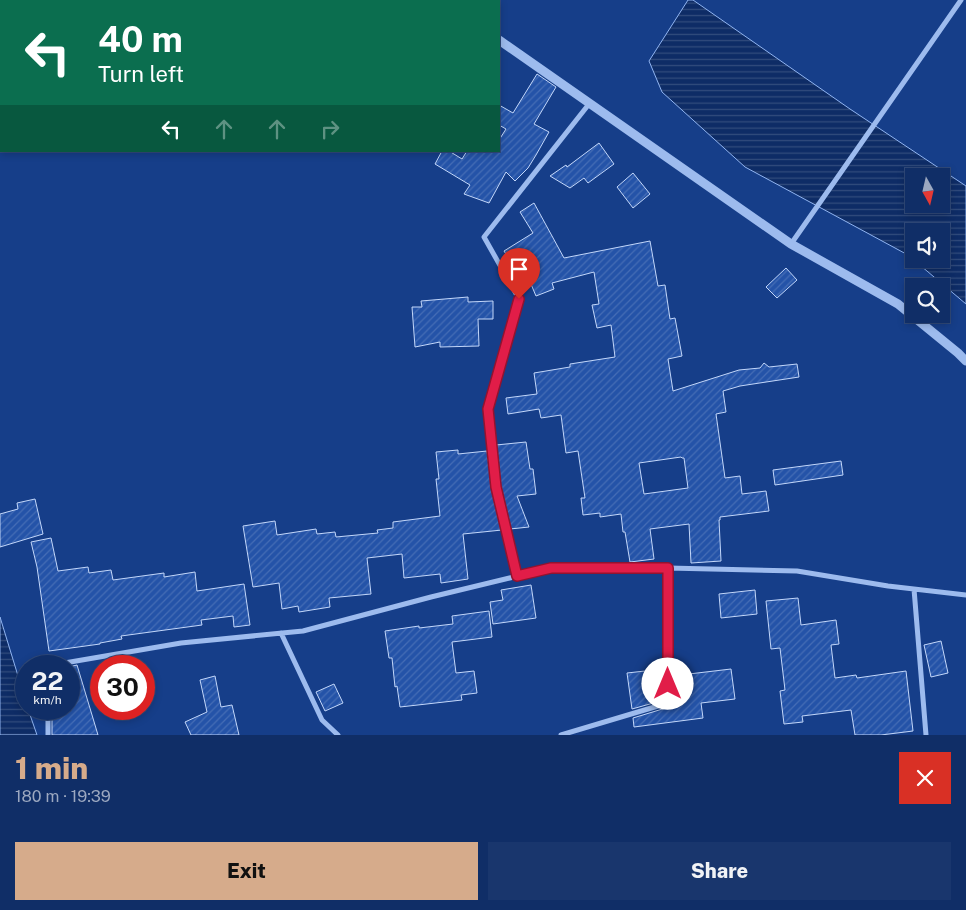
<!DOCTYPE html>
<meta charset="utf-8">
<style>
body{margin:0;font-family:"Public Sans",sans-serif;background:#19366d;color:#f1f3f6;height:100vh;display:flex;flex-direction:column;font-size:19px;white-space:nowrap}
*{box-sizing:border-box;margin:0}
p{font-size:16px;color:#9ca8c0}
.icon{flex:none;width:28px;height:28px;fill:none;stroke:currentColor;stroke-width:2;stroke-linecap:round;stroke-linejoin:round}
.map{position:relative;height:735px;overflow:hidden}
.panel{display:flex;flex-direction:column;background:#102e67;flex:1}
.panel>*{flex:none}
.hud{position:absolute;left:0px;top:0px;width:500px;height:152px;box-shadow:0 2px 8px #0003,0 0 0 1px #304a7b;background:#0b6e4f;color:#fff;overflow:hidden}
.needle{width:32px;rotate:172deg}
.buttons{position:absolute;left:905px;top:168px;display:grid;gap:10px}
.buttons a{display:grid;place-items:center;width:45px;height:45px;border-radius:0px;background:#102e67;box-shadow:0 2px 8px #0003,0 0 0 1px #304a7b;font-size:25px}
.speed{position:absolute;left:15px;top:655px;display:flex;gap:10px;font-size:25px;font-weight:700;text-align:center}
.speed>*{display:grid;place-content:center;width:65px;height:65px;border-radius:50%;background:#102e67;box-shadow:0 2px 8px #0003,0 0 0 1px #304a7b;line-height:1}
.speed small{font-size:12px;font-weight:400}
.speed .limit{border:8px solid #d22;background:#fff;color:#111}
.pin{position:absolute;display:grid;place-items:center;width:42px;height:42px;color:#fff;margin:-51px -21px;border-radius:50% 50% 50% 0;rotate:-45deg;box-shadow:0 0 5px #0007}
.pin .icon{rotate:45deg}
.me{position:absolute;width:55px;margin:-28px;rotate:0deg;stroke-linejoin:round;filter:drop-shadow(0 0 4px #0008)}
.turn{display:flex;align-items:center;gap:18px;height:105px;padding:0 15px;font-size:22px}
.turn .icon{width:65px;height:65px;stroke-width:2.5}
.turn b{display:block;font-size:35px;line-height:42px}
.lanes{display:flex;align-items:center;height:48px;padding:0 15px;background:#0003;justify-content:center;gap:25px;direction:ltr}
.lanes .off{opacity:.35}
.round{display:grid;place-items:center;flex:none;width:52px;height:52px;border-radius:0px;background:#19366d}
.headline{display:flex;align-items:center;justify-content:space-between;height:85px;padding:0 15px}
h1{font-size:30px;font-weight:800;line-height:38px;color:#d6ab8b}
.action{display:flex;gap:10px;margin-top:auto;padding:10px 15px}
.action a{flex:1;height:58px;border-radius:0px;background:#d6ab8b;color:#111;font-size:20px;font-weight:800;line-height:58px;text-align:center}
.action a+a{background:#19366d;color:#f1f3f6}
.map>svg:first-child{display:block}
</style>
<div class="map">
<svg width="966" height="735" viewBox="0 0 966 735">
<defs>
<pattern id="water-rules" width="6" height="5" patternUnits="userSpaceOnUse" patternTransform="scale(1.25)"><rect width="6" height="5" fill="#0e2c66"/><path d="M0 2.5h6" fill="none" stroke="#324c7d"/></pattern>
<pattern id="building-hatch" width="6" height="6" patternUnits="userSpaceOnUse" patternTransform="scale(1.25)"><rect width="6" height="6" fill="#2453a8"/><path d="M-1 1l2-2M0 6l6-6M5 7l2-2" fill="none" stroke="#456db5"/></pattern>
</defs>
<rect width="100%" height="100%" fill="#163e89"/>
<!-- water -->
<path fill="url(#water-rules)" stroke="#90b4f1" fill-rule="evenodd" d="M688 0H693L850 109 966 186V304L908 255 745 167 662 92 649 61ZM914 176H941V204H914ZM914 231H941V259H914Z
M0 617 26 702V709H28L37 735H0Z"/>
<!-- building -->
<path fill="url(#building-hatch)" stroke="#c3d7fa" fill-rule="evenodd" d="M537 74 556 87 534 124 549 132 536 155 528 168 515 181 506 172 489 203 464 194 470 185 435 164 442 151H449L462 159 467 151H499V140L506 129 499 125V105L513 113Z
M599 143 614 164 588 183 584 178 570 188 550 176 566 165 567 167Z
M633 173 650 194 633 208 617 187Z
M534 203 564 258 650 241 658 286 665 285 670 319 675 318 682 356 668 359 673 391 739 370 760 368 764 363 769 367 797 364 799 377 740 386 723 391 726 412 716 414 725 478 740 476 742 494 766 491 769 511 720 517V520H719L721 561 691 563 689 524 650 529 654 559 630 562 625 532H623L621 514 600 517V513L583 515 581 498H585L578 451 566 453 561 415 541 418 539 409 508 414 506 398 537 394 534 373 570 367V364L615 357 611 325 597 328 592 305 599 304 594 272 552 283 554 289 536 296 525 270 518 274 504 251 533 233 520 212ZM681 457 682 458H684L688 488 644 494 639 463Z
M786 268 797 280 777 298 766 287Z
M468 297V302L493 301V319H478L479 346 440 347V342L415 347 412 307H422L421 301Z
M526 442 530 469H533L536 494 517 496 529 527 510 529 500 486 496 445Z
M458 450V454L487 451 492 488 502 530 463 534 468 579 441 583 440 574 404 578 402 554 367 558 371 594 329 598 330 607 299 612 298 606 282 609 279 583 253 587 243 526 275 521 277 535 316 529 317 534 335 532 336 537 378 533 377 530 393 528V522L440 516 436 479H439L436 452Z
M841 461 843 475 775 485 773 470Z
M35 499 43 534 0 547V514L18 509 17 503Z
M51 538 58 571 88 567 89 573 111 570 113 580 164 573V577L195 572 197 591 244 584 250 625 234 627 233 616 201 620 202 625 121 636 122 639 100 643V644L49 651 37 567 31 542Z
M531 585 536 618 493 624 490 602 503 600 501 590Z
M755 590 757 614 721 618 719 594Z
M798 598 801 625 836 620 839 644 831 645 835 678 856 675 857 678 906 671 913 731 881 735H855L851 710 802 716 803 722 784 724 780 691 785 690 780 648 771 649 766 601Z
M489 611 492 637 452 642 456 673 474 671 477 693 461 695 462 700 400 707 397 686 395 687 392 658H389L385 631 419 626V628L453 624 452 616Z
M941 641 948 673 931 677 924 645Z
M77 665 98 735H52V709H69V667Z
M731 669 735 699 701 703 703 718 634 727 633 718 669 707 672 705V676Z
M645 671 646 680 664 677V700L632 709 627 673Z
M215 676 221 707 232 705 239 735H191L185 722 207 712 200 680Z
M334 684 343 703 325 711 316 692Z"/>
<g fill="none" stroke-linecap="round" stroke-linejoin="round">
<!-- minor -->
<path stroke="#9dbbee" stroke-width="5" d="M791 244 961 0
M517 576 496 487 487 409 519 299 484 237 589 104
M914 589 926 735
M281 633 322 720 338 735
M47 666 181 643 303 631 431 597 551 568H668
M48 709V735
M561 735 668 703V568L797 571 888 586 966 595"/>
<!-- tertiary -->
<path stroke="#9dbbee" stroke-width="9" d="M439 0 441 1
M499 40 791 244 898 304 958 353 966 361"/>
</g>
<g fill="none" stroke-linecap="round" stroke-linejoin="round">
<!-- route casing -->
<g stroke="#92132f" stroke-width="12">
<path id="route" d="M519 299 488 409 496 487 517 576 551 568H668V684"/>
</g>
<!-- route -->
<use href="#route" stroke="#e11d48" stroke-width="9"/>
</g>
</svg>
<div class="buttons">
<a><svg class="needle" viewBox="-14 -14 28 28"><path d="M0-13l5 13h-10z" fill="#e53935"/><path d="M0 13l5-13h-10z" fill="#9ca8c0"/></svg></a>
<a><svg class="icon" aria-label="sound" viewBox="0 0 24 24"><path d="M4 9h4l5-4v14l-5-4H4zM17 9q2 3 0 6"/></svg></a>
<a><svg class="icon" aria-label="search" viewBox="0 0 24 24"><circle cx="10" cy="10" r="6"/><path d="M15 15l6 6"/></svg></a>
</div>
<div class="speed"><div>22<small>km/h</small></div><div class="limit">30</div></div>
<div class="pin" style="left:519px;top:299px;background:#d93025"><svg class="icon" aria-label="arrive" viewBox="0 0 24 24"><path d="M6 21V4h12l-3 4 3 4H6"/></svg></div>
<svg class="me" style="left:668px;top:684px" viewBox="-20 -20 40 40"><circle r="19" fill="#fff"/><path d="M0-13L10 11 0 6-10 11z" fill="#e11d48"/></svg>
<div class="hud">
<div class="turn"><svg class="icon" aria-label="left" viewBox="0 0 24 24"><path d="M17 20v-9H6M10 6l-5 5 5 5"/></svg><div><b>40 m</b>Turn left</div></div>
<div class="lanes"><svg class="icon" aria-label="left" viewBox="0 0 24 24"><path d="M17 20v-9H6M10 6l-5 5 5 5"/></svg><svg class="icon off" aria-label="ahead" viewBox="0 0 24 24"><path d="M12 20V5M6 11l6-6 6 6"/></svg><svg class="icon off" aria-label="ahead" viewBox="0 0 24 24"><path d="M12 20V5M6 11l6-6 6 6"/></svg><svg class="icon off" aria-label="right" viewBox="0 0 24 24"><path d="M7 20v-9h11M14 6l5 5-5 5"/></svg></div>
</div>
</div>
<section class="panel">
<div class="headline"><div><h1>1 min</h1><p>180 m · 19:39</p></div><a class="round" style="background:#d93025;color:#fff"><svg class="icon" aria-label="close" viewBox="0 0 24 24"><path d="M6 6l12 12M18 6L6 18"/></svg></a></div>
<div class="action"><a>Exit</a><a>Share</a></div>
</section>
